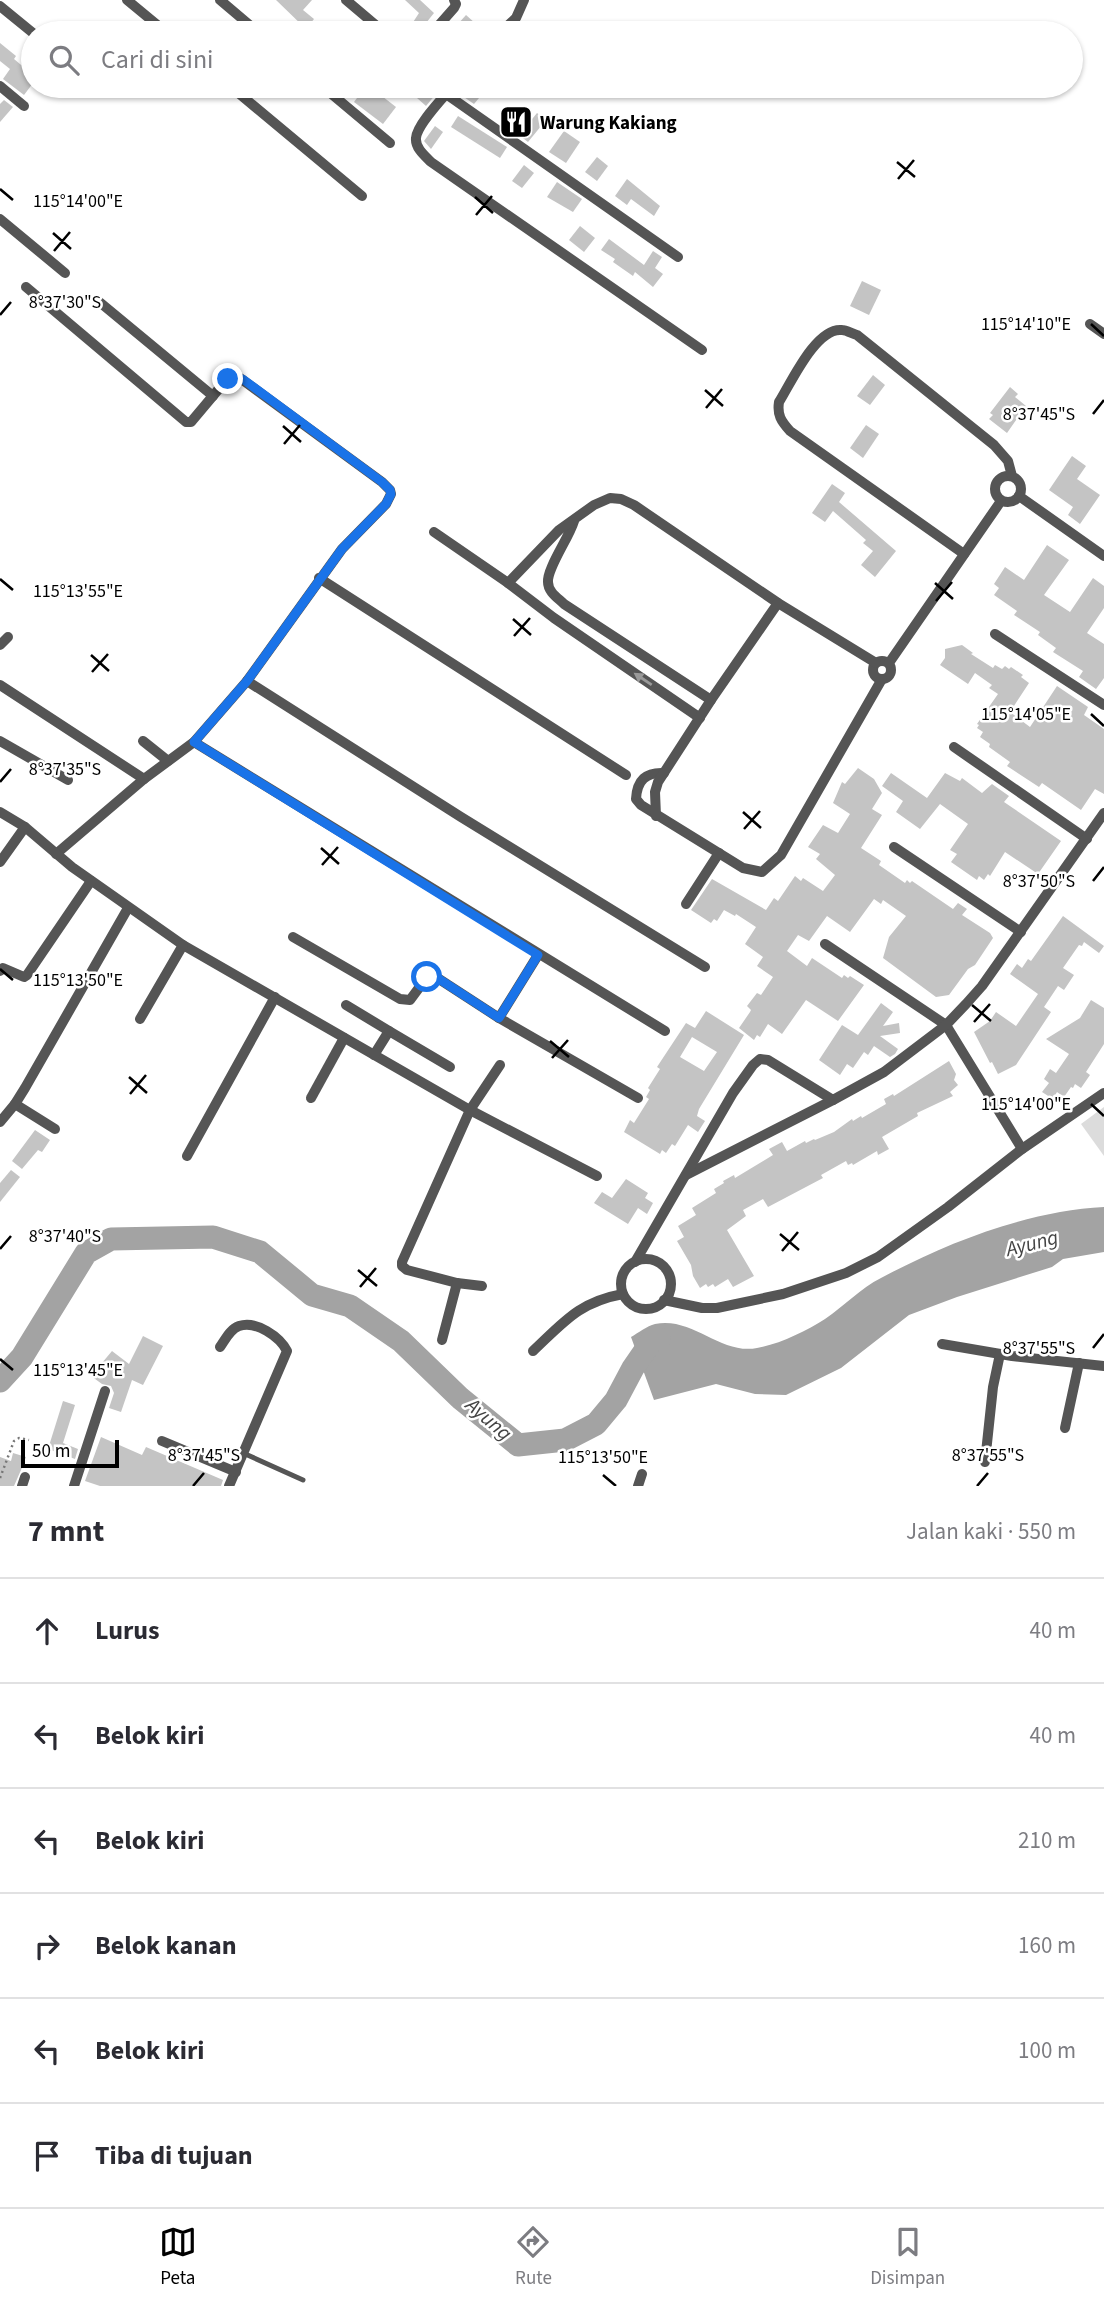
<!DOCTYPE html>
<html lang="id">
<meta charset="utf-8">
<style>
body{margin:0;font-family:"Source Sans 3",sans-serif;background:#f7f7f7;color:#2b2b33}
.scale{position:absolute;left:21px;bottom:18px;width:98px;box-sizing:border-box;padding-left:7px;border:4px solid #000;border-top:0;font-size:19px;line-height:24px;white-space:nowrap;color:#000;-webkit-text-stroke:5px #fff;paint-order:stroke}
.stop{position:absolute;width:21px;height:21px;margin:-16px;border:5px solid #1a73e8;border-radius:50%;background:#fff}
.stop.end{background:#1a73e8;border-color:#fff;box-shadow:0 2px 7px #0008}
.list{margin:0;padding:0;list-style:none}
h2{display:flex;justify-content:space-between;align-items:center;height:91px;margin:0;padding:0 28px;font-size:30px}
h2 small{font-size:23px;font-weight:400;color:#7c7c81}
.list li{display:grid;grid-template-columns:46px 1fr auto;gap:21px;align-items:center;box-sizing:border-box;height:105px;padding:0 28px;border-top:2px solid #e1e1e2}
.list b{display:block;font-size:26px;white-space:nowrap}
.list em{font-size:23px;font-style:normal;color:#7c7c81}
.icon{flex:none;width:38px;height:38px;fill:none;stroke:currentColor;stroke-width:2;stroke-linecap:round;stroke-linejoin:round}
.map{position:relative;flex:none;width:1104px;height:1486px;overflow:hidden}
.search{position:absolute;background:#fff;box-shadow:0 2px 5px #0004;left:21px;right:21px;top:21px;height:77px;display:flex;align-items:center;gap:18px;box-sizing:border-box;padding:0 24px;border-radius:38px;color:#7c7c81;font-size:26px}
.sheet{height:721px;background:#fff}
nav{display:flex;justify-content:space-around;align-items:center;box-sizing:border-box;height:98px;border-top:2px solid #e1e1e2;background:#fff;font-size:19px;color:#7c7c81}
nav a{display:grid;justify-items:center;gap:4px}
nav .on{color:#000}
.map>svg:first-child{display:block}
.green{fill:#dcdcdc}
.water{fill:#a3a3a3}
.lines{fill:none;stroke-linecap:round;stroke-linejoin:round}
.river{stroke:#a3a3a3;stroke-width:23}
.building{fill:#c4c4c4;fill-rule:evenodd}
.path{stroke:#777;stroke-width:2.5;stroke-dasharray:2 3.5;stroke-linecap:butt}
.service{stroke:#555;stroke-width:5}
.minor{stroke:#555;stroke-width:10}
.oneway{fill:#999}
.route{stroke:#1a73e8;stroke-width:9}
.ticks{fill:none;stroke:#000;stroke-width:2.5}
.labels{text-anchor:middle;stroke-width:5;stroke-linejoin:round;paint-order:stroke}
.poi-label{font-size:19px;font-weight:bold;fill:#000;stroke:#fff;text-anchor:start}
.water-label{font-size:21px;font-style:italic;fill:#444;stroke:#fff}
.ticks-label{font-size:18px;text-anchor:middle;fill:#000;stroke:#fff;stroke-width:5;stroke-linejoin:round;paint-order:stroke}
</style>
<div class="map">
<svg width="1104" height="1486" viewBox="0 0 1104 1486">
<rect width="100%" height="100%" fill="#fff"/>
<polygon class="green" points="1104,1107 1104,1156 1081,1124"/>
<path class="water" d="M1104 1207V1252L1063 1259 1052 1267 957 1297 909 1315 841 1368 786 1395 755 1394 716 1384 654 1400 631 1337C638 1333 647 1326 655 1324 692 1316 721 1355 757 1348 780 1344 806 1331 825 1319 844 1306 861 1288 881 1278 948 1242 1028 1211 1104 1207Z"/>
<g class="lines">
<polyline class="river" points="0,1381 22,1357 86,1253 111,1239 213,1237 260,1252 312,1295 350,1306 401,1341 460,1398 518,1445 565,1440 596,1424 616,1400 633,1368 653,1339 659,1339"/>
</g>
<g class="building">
<polygon points="276,0 312,0 303,10 314,19 306,29"/>
<polygon points="405,0 420,0 434,13 418,33 406,33 419,13"/>
<polygon points="466,15 486,33 450,33"/>
<polygon points="0,43 16,56 14,59 33,75 33,83 24,95 3,79 10,69 0,61"/>
<polygon points="366,86 369,86 396,107 383,124 354,102"/>
<polygon points="427,86 431,86 436,94 426,106 417,98"/>
<polygon points="463,86 489,86 474,104 458,93"/>
<polygon points="4,100 13,107 0,122 0,104"/>
<polygon points="537,113 546,120 528,142 519,135"/>
<polygon points="458,116 507,147 500,158 451,127"/>
<polygon points="435,126 443,132 431,149 424,141"/>
<polygon points="564,131 580,142 566,163 549,152"/>
<polygon points="597,157 608,166 597,181 585,172"/>
<polygon points="524,165 534,173 522,188 512,181"/>
<polygon points="627,179 660,206 654,216 631,199 627,205 615,196"/>
<polygon points="557,182 582,199 573,212 547,197"/>
<polygon points="580,226 595,238 584,252 569,240"/>
<polygon points="609,239 644,265 653,251 662,257 655,268 663,274 653,287 635,272 633,276 613,262 615,259 601,250"/>
<polygon points="862,281 881,290 869,315 850,306"/>
<polygon points="873,375 885,385 870,405 857,396"/>
<polygon points="1010,387 1018,394 1015,397 1026,406 1007,433 989,419 993,415 990,413"/>
<polygon points="866,425 879,434 863,458 850,448"/>
<polygon points="1072,456 1086,466 1077,479 1100,495 1080,524 1068,515 1073,507 1049,490"/>
<polygon points="832,484 845,493 839,502 896,551 875,577 861,565 873,551 863,543 866,540 833,511 825,522 812,513"/>
<polygon points="1047,545 1069,560 1044,595 1070,612 1093,578 1104,586 1104,608 1087,633 1104,644 1104,678 1096,689 1079,677 1083,671 1053,652 1056,648 1038,635 1040,632 1014,615 1017,611 994,595 999,588 994,584 1005,567 1024,580"/>
<polygon points="962,645 973,653 971,654 993,668 995,665 1002,669 1005,666 1009,669 1011,667 1023,675 1021,677 1029,683 1010,712 1030,727 1057,686 1088,707 1084,715 1104,729 1104,794 1095,789 1081,810 1042,783 1039,787 1007,766 1010,762 989,747 990,744 980,737 983,732 977,728 979,725 977,724 998,694 989,688 992,685 975,673 968,684 940,665 945,658 945,649"/>
<polygon points="858,768 874,779 882,793 872,809 882,815 861,848 881,861 879,865 905,883 907,880 910,883 912,881 953,909 958,903 967,909 962,915 990,933 993,938 975,965 968,969 949,995 936,997 883,958 889,937 906,916 883,900 881,904 874,899 850,932 827,916 809,941 798,935 787,951 807,966 812,958 842,978 844,975 848,978 850,976 864,985 838,1021 806,1000 782,1034 768,1024 760,1037 757,1035 754,1040 739,1028 750,1012 751,1010 747,1006 757,993 761,995 773,977 757,966 763,957 745,944 756,927 736,914 735,916 724,910 717,921 714,919 711,923 691,910 712,879 766,910 774,898 778,901 795,876 801,881 803,878 823,891 835,875 816,859 820,854 808,847 823,825 838,833 850,814 833,803 842,782 845,784"/>
<polygon points="891,773 927,798 945,773 960,781 962,778 982,793 992,784 1009,796 1004,802 1061,841 1038,874 1005,852 990,876 988,874 984,880 979,876 977,880 951,862 957,854 950,850 968,824 940,804 920,829 896,812 903,801 882,786"/>
<polygon points="1063,916 1104,946 1099,953 1084,942 1082,946 1079,945 1063,968 1074,975 1064,990 1058,986 1044,1007 1051,1012 1016,1065 998,1074 992,1062 990,1063 974,1032 990,1021 996,1012 1016,1026 1038,994 1010,974 1017,964 1022,968 1028,959 1031,961"/>
<polygon points="1091,1000 1104,1008 1104,1044 1086,1072 1090,1075 1081,1088 1075,1084 1073,1088 1071,1087 1064,1097 1057,1092 1053,1099 1042,1092 1049,1083 1044,1079 1050,1069 1056,1073 1069,1054 1046,1039 1080,1018"/>
<polygon points="881,1003 893,1012 883,1026 899,1023 900,1033 880,1036 898,1049 895,1054 890,1057 874,1046 868,1055 864,1052 853,1068 847,1064 840,1075 819,1060 842,1025 858,1035"/>
<path d="M706 1011 744 1035 699 1109 697 1116 705 1121 698 1132 688 1125 675 1146 672 1144 666 1153 662 1150 660 1154 624 1132 630 1120 634 1123 649 1099 646 1097 650 1090 648 1088 660 1069 657 1067 686 1023 695 1028ZM692 1037 717 1052 704 1071 680 1057Z"/>
<polygon points="949,1061 956,1074 954,1080 958,1085 950,1092 953,1096 917,1113 918,1116 882,1137 889,1149 878,1155 877,1151 853,1165 852,1163 848,1165 846,1161 821,1175 823,1178 768,1207 763,1199 743,1210 746,1216 727,1230 754,1276 733,1287 728,1279 715,1287 713,1284 708,1287 706,1284 700,1288 693,1276 691,1265 677,1241 684,1237 678,1226 696,1215 692,1208 716,1193 714,1189 724,1183 723,1181 734,1175 735,1178 773,1155 769,1149 782,1142 787,1151 805,1141 806,1143 814,1139 815,1140 834,1132 852,1119 853,1121 861,1116 862,1118 886,1104 884,1099 893,1094 894,1096"/>
<polygon points="35,1130 50,1140 42,1152 38,1150 22,1169 12,1161"/>
<polygon points="11,1170 20,1177 0,1202 0,1183"/>
<polygon points="626,1179 648,1193 645,1198 653,1203 647,1214 638,1208 628,1224 594,1203 602,1192 612,1198"/>
<polygon points="143,1336 163,1346 143,1385 132,1380 121,1412 109,1408 114,1393 111,1386 102,1384 91,1376 112,1351 129,1364"/>
<polygon points="63,1401 75,1405 63,1443 78,1449 75,1459 48,1449"/>
<polygon points="101,1437 142,1455 146,1447 223,1480 221,1486 100,1486 85,1481"/>
<polygon points="13,1453 26,1457 21,1470 14,1486 0,1486 0,1457 11,1461"/>
</g>
<g class="lines">
<polyline class="path" points="0,1478 14,1441 19,1438 29,1440"/>
<polyline class="service" points="243,1453 303,1480"/>
<g class="minor">
<polyline points="127,0 167,33"/>
<polyline points="220,0 259,33"/>
<polyline points="346,0 385,33"/>
<polyline points="0,6 33,33"/>
<polyline points="432,33 454,8 456,4 454,0"/>
<polyline points="500,33 516,18 524,0"/>
<polyline points="0,86 24,106"/>
<polyline points="230,86 362,196"/>
<polyline points="322,86 390,143"/>
<polyline points="439,86 446,94 678,257"/>
<path d="M453 86C444 97 417 124 416 138 415 148 425 156 431 162L702 350"/>
<polyline points="0,219 65,273"/>
<polyline points="26,287 186,422 191,422 228,378 240,378 382,482 390,490 391,494 386,504 342,549 247,681 194,742 144,779 56,854"/>
<polyline points="97,300 213,396"/>
<polyline points="1090,324 1104,334"/>
<circle cx="1008" cy="489" r="13"/>
<polyline points="1019,496 1104,556"/>
<path d="M574 521C569 538 547 568 548 582 548 592 558 598 564 604L711 700"/>
<polyline points="434,532 508,583"/>
<path d="M964 554 790 431C781 421 777 415 779 402 791 383 816 327 842 330 846 330 853 334 857 335L994 445 1008 461 1012 476"/>
<polyline points="319,578 626,775"/>
<polyline points="995,634 1104,705"/>
<polyline points="0,645 8,637"/>
<circle cx="882" cy="670" r="9"/>
<polyline points="889,663 1001,501"/>
<polyline points="247,681 461,817 705,967"/>
<polyline points="0,685 144,779"/>
<polyline points="700,718 554,618 508,583 559,530 594,505 610,498 621,499 634,505 778,603 876,663"/>
<polyline points="0,741 68,780"/>
<polyline points="143,741 168,761"/>
<polyline points="194,742 665,1031"/>
<polyline points="954,747 1087,839"/>
<path d="M664 773C646 772 637 780 636 799L641 805 743 868 762 872 781 855 882 679"/>
<polyline points="0,812 25,827 72,867 183,945 470,1110 597,1176"/>
<polyline points="656,816 655,792 658,782 711,700 778,603"/>
<polyline points="894,847 1021,932"/>
<polyline points="0,862 25,827"/>
<polyline points="686,904 719,853"/>
<polyline points="293,937 400,999 410,1000 427,977 431,976 439,979 499,1018 638,1098"/>
<polyline points="825,944 946,1025 1022,1149"/>
<polyline points="0,971 3,968 24,977 27,975 91,881"/>
<polyline points="346,1005 389,1031 374,1055"/>
<polyline points="499,1018 538,955"/>
<polyline points="140,1019 183,945"/>
<polyline points="389,1031 450,1067"/>
<polyline points="311,1098 344,1038"/>
<polyline points="15,1104 55,1129"/>
<polyline points="0,1122 15,1104 25,1088 128,908"/>
<polyline points="187,1156 275,997"/>
<polyline points="686,1175 833,1100"/>
<circle cx="646" cy="1284" r="25"/>
<polyline points="635,1262 733,1093 753,1065 760,1059 768,1060 833,1100 884,1072 946,1025 966,1004 982,986 1104,813"/>
<polyline points="482,1286 457,1283 407,1270 402,1266 402,1262 470,1110 500,1065"/>
<polyline points="664,1300 702,1308 717,1308 783,1294 846,1273 878,1257 948,1207 1022,1149 1104,1093"/>
<polyline points="442,1340 457,1283"/>
<polyline points="942,1344 1012,1356 1104,1366"/>
<path d="M220 1347C225 1340 230 1329 239 1326 256 1320 280 1337 287 1351L229 1486"/>
<path d="M533 1351C564 1322 579 1302 623 1294"/>
<polyline points="1065,1428 1079,1363"/>
<polyline points="162,1441 236,1472"/>
<polyline points="985,1462 993,1387 1000,1354"/>
<polyline points="22,1486 25,1477"/>
<polyline points="74,1486 105,1391"/>
<polyline points="638,1486 642,1474"/>
</g>
</g>
<defs><path id="oneway-solid" d="M-6-.8H1V-3.2L6.5 0L1 3.2V.8H-6Z" transform="scale(1.75)"/></defs>
<use class="oneway" href="#oneway-solid" transform="translate(643 679) rotate(-146)"/>
<g class="lines">
<polyline class="route" points="228,379 237,377 244,380 382,482 390,490 391,494 386,504 342,549 247,681 194,742 538,955 499,1018 439,979 431,976 427,977"/>
</g>
<path class="ticks" d="M897 162 915 177M898 179 914 160M0 189 13 200M475 197 493 213M476 215 492 196M53 233 71 249M54 251 70 232M0 315 11 302M1091 324 1104 336M705 390 723 406M706 408 722 389M1093 414 1104 400M283 426 301 442M284 444 300 425M0 579 13 590M935 583 953 599M936 601 952 582M513 619 531 635M514 636 530 618M91 655 109 671M92 672 108 654M1091 714 1104 726M0 782 11 769M743 812 761 828M744 829 760 811M321 848 339 864M322 865 338 847M1093 881 1104 867M0 969 13 980M972 1005 991 1021M974 1022 990 1004M550 1041 569 1057M552 1058 568 1040M129 1077 147 1093M130 1094 146 1075M1091 1104 1104 1116M780 1234 799 1250M0 1249 11 1236M782 1251 798 1232M358 1270 377 1286M360 1287 376 1268M1093 1348 1104 1334M0 1359 13 1370M603 1475 616 1486M193 1486 204 1473M977 1486 988 1473"/>
<defs>
<symbol id="restaurant-square" viewBox="-11 -11 22 22"><rect x="-9" y="-9" width="18" height="18" rx="4" fill="#000" stroke="#fff"/><path d="M-5-6h1v4h1v-4h1v4h1v-4h1v5L-1.5 .5V6h-2V.5L-5-1ZM5-6V6H3V1.5H1.5Q1.5-4 5-6Z" fill="#fff"/></symbol>
</defs>
<g fill-rule="evenodd">
<use href="#restaurant-square" x="497" y="103" width="38" height="38"/>
</g>
<g class="labels">
<g class="poi-label">
<text x="540" y="129">Warung Kakiang</text>
</g>
<g class="water-label">
<text transform="translate(1032 1243) rotate(-14)" y="7">Ayung</text>
<text transform="translate(489 1419) rotate(41)" y="7">Ayung</text>
</g>
</g>
<g class="ticks-label">
<text x="78" y="207">115°14'00"E</text>
<text x="65" y="308">8°37'30"S</text>
<text x="1026" y="330">115°14'10"E</text>
<text x="1039" y="420">8°37'45"S</text>
<text x="78" y="597">115°13'55"E</text>
<text x="1026" y="720">115°14'05"E</text>
<text x="65" y="775">8°37'35"S</text>
<text x="1039" y="887">8°37'50"S</text>
<text x="78" y="986">115°13'50"E</text>
<text x="1026" y="1110">115°14'00"E</text>
<text x="65" y="1242">8°37'40"S</text>
<text x="1039" y="1354">8°37'55"S</text>
<text x="78" y="1376">115°13'45"E</text>
<text x="204" y="1461">8°37'45"S</text>
<text x="988" y="1461">8°37'55"S</text>
<text x="603" y="1463">115°13'50"E</text>
</g>
</svg>
<div class="scale">50 m</div>
<div class="stop" style="left:427px;top:977px"></div>
<div class="stop end" style="left:228px;top:379px"></div>
<div class="search"><svg class="icon" aria-label="search" viewBox="0 0 24 24"><circle cx="10" cy="10" r="6"/><path d="M15 15l6 6"/></svg>Cari di sini</div>
</div>
<section class="sheet">
<h2>7 mnt<small>Jalan kaki · 550 m</small></h2>
<ul class="list">
<li><svg class="icon" aria-label="ahead" viewBox="0 0 24 24"><path d="M12 20V5M6 11l6-6 6 6"/></svg><div><b>Lurus</b></div><em>40 m</em></li>
<li><svg class="icon" aria-label="left" viewBox="0 0 24 24"><path d="M17 20v-9H6M10 6l-5 5 5 5"/></svg><div><b>Belok kiri</b></div><em>40 m</em></li>
<li><svg class="icon" aria-label="left" viewBox="0 0 24 24"><path d="M17 20v-9H6M10 6l-5 5 5 5"/></svg><div><b>Belok kiri</b></div><em>210 m</em></li>
<li><svg class="icon" aria-label="right" viewBox="0 0 24 24"><path d="M7 20v-9h11M14 6l5 5-5 5"/></svg><div><b>Belok kanan</b></div><em>160 m</em></li>
<li><svg class="icon" aria-label="left" viewBox="0 0 24 24"><path d="M17 20v-9H6M10 6l-5 5 5 5"/></svg><div><b>Belok kiri</b></div><em>100 m</em></li>
<li><svg class="icon" aria-label="arrive" viewBox="0 0 24 24"><path d="M6 21V4h12l-3 4 3 4H6"/></svg><div><b>Tiba di tujuan</b></div></li>
</ul>
</section>
<nav>
<a class="on"><svg class="icon" aria-label="map" viewBox="0 0 24 24"><path d="M3 6l6-2 6 2 6-2v14l-6 2-6-2-6 2zM9 4v14M15 6v14"/></svg>Peta</a>
<a><svg class="icon" aria-label="directions" viewBox="0 0 24 24"><path d="M12 3l9 9-9 9-9-9zM9 14v-3h6M13 9l2 2-2 2"/></svg>Rute</a>
<a><svg class="icon" aria-label="saved" viewBox="0 0 24 24"><path d="M7 4h10v16l-5-4-5 4z"/></svg>Disimpan</a>
</nav>
